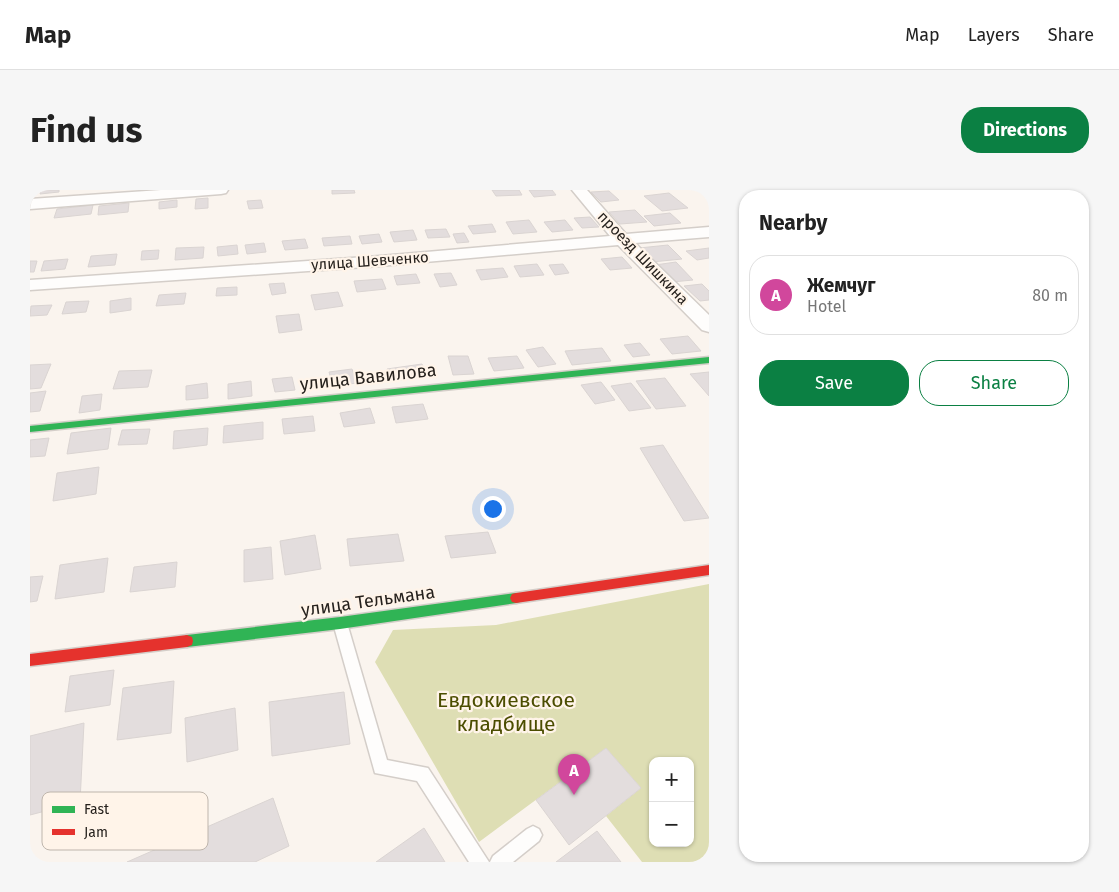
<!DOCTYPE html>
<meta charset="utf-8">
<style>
body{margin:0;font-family:"Fira Sans",sans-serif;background:#f6f6f6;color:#222}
.controls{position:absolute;right:15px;bottom:15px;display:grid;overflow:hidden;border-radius:10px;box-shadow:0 1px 4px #0004}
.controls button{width:45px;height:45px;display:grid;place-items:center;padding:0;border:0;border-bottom:1px solid #e0e0e0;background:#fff;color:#222;font:25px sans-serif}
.you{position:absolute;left:462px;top:318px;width:18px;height:18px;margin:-12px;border:4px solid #fff;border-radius:50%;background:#1a73e8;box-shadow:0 0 0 8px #1a73e833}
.badge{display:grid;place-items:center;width:32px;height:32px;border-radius:50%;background:#0b8043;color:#fff;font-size:16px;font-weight:700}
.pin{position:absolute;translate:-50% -41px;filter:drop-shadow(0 1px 2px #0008)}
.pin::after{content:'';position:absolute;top:26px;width:18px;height:15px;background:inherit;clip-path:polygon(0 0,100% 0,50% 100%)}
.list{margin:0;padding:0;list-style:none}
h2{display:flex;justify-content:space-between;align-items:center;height:65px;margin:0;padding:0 20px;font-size:21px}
h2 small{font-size:16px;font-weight:400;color:#767676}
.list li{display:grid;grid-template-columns:32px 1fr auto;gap:15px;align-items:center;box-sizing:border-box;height:80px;margin:0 10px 10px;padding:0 10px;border:1px solid #e0e0e0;border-radius:20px}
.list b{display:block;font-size:19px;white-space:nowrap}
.list p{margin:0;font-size:16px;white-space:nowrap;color:#767676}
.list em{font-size:16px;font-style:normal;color:#767676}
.actions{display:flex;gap:10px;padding:15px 20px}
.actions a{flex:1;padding:11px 0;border:1px solid #0b8043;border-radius:20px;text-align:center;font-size:18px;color:#0b8043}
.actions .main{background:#0b8043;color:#fff}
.map{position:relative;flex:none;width:679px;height:672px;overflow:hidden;border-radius:20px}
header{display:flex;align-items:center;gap:30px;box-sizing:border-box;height:70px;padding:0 25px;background:#fff;border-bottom:1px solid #e0e0e0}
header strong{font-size:24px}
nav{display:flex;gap:28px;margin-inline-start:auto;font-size:18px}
.intro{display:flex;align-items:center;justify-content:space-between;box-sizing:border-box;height:120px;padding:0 30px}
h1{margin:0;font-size:35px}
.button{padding:12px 22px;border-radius:20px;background:#0b8043;color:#fff;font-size:18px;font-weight:700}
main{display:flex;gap:30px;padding:0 30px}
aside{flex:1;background:#fff;border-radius:20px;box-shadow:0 1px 4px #0004}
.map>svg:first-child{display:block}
.green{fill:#dedeb4;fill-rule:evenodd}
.building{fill:#e3dddd;stroke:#dad4d2}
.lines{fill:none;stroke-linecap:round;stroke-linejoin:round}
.lane-casing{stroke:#d4cec9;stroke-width:3}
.street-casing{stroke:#d4cec9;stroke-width:3}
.fast-casing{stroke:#d4cec9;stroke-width:3}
.jam-casing{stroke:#d4cec9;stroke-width:3}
.lane{fill:#fefdfc;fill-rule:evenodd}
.street{fill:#fefdfc;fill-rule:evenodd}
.fast{fill:#30b455;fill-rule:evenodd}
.jam{fill:#e5322d;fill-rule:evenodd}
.labels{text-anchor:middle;stroke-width:4.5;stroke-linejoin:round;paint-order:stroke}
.far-street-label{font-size:15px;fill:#26211d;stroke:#fff4e9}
.street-label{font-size:18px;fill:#26211d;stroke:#fff4e9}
.near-park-label{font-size:21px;fill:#4b4d00;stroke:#fff4e9}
.key{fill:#fff4e9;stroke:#beb5ac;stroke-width:1}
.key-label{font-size:14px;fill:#26211d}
</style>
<header>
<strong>Map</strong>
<nav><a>Map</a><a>Layers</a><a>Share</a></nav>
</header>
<div class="intro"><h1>Find us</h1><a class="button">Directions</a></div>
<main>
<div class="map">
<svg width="679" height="672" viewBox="0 0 679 672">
<rect width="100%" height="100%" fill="#faf4ee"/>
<path class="green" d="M679 394V672H612L576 626 611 598 576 558 449 652 345 472 363 440 466 435ZM623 571H660V653H623Z"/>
<g class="building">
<polygon points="11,0 29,0 29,2 10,4"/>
<polygon points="302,0 324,0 325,3 302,4"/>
<polygon points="462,0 489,0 492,5 466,6"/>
<polygon points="499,0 522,0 526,5 504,7"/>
<polygon points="579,1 589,10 571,12 561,2"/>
<polygon points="639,3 658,18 632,21 614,6"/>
<polygon points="178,8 178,18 165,19 166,9"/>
<polygon points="147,10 147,17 129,19 129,12"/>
<polygon points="231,10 233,18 219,19 217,11"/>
<polygon points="99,13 98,22 68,25 69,16"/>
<polygon points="63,15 61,24 24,28 27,19"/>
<polygon points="605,20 617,32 590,34 579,22"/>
<polygon points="640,23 651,33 624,36 614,26"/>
<polygon points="560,27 569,37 552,38 544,28"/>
<polygon points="499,30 507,42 483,44 476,32"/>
<polygon points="535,30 543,40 522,42 514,32"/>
<polygon points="462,34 466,42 443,44 438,36"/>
<polygon points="416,39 420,47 398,48 395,40"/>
<polygon points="383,40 387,50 364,52 360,42"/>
<polygon points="434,43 439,52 427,53 423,44"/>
<polygon points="349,44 352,52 332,54 329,46"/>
<polygon points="320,46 322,54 294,56 292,48"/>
<polygon points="275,49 278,58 255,60 252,51"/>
<polygon points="234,53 236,62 217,64 215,55"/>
<polygon points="207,55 208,64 188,66 187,57"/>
<polygon points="638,55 652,69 622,72 609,58"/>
<polygon points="174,57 173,68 145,70 146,58"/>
<polygon points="679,58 679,68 667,70 656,61"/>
<polygon points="129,60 128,69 111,70 112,61"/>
<polygon points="87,64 85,75 58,77 61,66"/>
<polygon points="592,67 602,78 580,80 571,69"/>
<polygon points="38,69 35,79 11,81 14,71"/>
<polygon points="0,71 7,71 4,82 0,82"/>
<polygon points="646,72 663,90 642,92 625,75"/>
<polygon points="507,74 514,85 490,87 484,76"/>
<polygon points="533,74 539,83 525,85 519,75"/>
<polygon points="473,78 478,87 451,90 446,80"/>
<polygon points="421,83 427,95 410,97 404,84"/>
<polygon points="386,84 390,93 367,95 364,86"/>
<polygon points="352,89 356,99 327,102 324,91"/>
<polygon points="254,93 256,103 242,105 239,94"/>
<polygon points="672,94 679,101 679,110 670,111 654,96"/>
<polygon points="207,97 207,105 186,106 187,98"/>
<polygon points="308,102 313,116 285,120 281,105"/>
<polygon points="156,103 154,114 126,116 129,105"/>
<polygon points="101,108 101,120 80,123 80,111"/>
<polygon points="59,111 56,122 32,124 36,112"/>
<polygon points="22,115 17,125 0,126 1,116"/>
<polygon points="269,124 272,140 249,143 246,126"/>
<polygon points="658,146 671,161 642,164 630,149"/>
<polygon points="610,153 620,165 603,167 594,155"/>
<polygon points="513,157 526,174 508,177 496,160"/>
<polygon points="572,158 581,171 542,175 535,161"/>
<polygon points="418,166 438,166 444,184 423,185"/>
<polygon points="487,166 494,178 464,181 458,168"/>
<polygon points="21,174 11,198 0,199 0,175"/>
<polygon points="392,174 397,186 362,191 357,179"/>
<polygon points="322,179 327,193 303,196 299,182"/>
<polygon points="122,180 118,197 83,199 89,181"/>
<polygon points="679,182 679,206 660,184"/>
<polygon points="262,187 265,200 245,202 242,189"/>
<polygon points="635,188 656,216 626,219 606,191"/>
<polygon points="221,191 222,206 198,209 198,194"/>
<polygon points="571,192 585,210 565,214 551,195"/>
<polygon points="177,193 178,208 156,210 156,196"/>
<polygon points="601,193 621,218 599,221 581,196"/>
<polygon points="16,201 10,221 0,222 0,203"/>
<polygon points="72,204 70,220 49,223 52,206"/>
<polygon points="393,214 398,229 366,233 362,217"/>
<polygon points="340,218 345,233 314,237 310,223"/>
<polygon points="283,226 285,241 254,244 252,229"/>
<polygon points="233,232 233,249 193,253 194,236"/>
<polygon points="81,238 78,259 37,264 41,243"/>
<polygon points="178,238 177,255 143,259 144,241"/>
<polygon points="120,239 117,254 88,255 92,240"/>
<polygon points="19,248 15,266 0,267 0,250"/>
<polygon points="633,255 679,328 654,331 610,258"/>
<polygon points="69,277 66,304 23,311 27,283"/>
<polygon points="458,342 466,363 421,368 415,346"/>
<polygon points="368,344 374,371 320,376 317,349"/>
<polygon points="285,345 291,379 255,385 250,351"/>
<polygon points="241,357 243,389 214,392 214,360"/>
<polygon points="78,368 74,402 25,409 30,375"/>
<polygon points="147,372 145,397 100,402 104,377"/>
<polygon points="13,386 7,411 0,412 0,387"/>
<polygon points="84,480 80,515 35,522 40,486"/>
<polygon points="144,491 141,543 87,550 93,498"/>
<polygon points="314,502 320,554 242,566 239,512"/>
<polygon points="205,518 208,560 157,572 155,528"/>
<polygon points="54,533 50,612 0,625 0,546"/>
<polygon points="576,558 611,598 539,655 506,610"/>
<polygon points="243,608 259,656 225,672 97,672"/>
<polygon points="394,638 415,672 346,672"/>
<polygon points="567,641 591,672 526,672"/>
</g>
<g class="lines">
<defs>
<g id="lane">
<polygon points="310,427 315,429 317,433 357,570 398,578 459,672 439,672 387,591 345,583 303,433 305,429"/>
<polygon points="503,636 509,639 512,645 509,651 483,672 460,672 463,666 497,639"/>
</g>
<g id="street">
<polygon points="131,0 198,0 196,3 191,4 0,19 0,9"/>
<polygon points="542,0 557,0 596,44 679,37 679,47 605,53 679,125 679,142 672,140 588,55 350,76 0,100 0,90 350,66 580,46"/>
</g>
<g id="fast">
<polygon points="679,167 679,173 0,242 0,236"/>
<polygon points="486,403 490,404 492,408 490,412 486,413 310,439 157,457 152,455 151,451 152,447 157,445 310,427"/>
</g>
<g id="jam">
<polygon points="679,375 679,385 486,413 482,412 480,408 482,404 486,403"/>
<polygon points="157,445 162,447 163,451 162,455 157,457 0,476 0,464"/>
</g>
</defs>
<use href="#lane" class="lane-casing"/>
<use href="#street" class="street-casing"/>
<use href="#fast" class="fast-casing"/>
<use href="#jam" class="jam-casing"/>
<use href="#lane" class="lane"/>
<use href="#street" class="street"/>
<use href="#fast" class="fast"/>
<use href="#jam" class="jam"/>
</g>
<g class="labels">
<g class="far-street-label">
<text transform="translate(613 68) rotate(46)" y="5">проезд Шишкина</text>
<text transform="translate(340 71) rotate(-4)" y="5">улица Шевченко</text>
</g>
<g class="street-label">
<text transform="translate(338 187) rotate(-6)" y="6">улица Вавилова</text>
<text transform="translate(338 411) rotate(-8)" y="6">улица Тельмана</text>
</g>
<g class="near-park-label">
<text x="476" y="517">Евдокиевское<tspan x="476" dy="24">кладбище</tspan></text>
</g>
</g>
<rect x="12" y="602" width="166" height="58" rx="8" class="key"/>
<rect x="22" y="616" width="23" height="7" fill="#30b455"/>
<rect x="22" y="639" width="23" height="6" fill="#e5322d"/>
<g class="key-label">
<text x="54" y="624">Fast</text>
<text x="54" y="647">Jam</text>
</g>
</svg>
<div class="controls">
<button>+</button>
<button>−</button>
</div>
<div class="you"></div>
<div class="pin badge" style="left:544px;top:605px;background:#d1479c">A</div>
</div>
<aside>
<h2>Nearby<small></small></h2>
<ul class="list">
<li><span class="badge" style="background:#d1479c">A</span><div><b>Жемчуг</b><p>Hotel</p></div><em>80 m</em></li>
</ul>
<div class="actions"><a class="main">Save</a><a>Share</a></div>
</aside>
</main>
